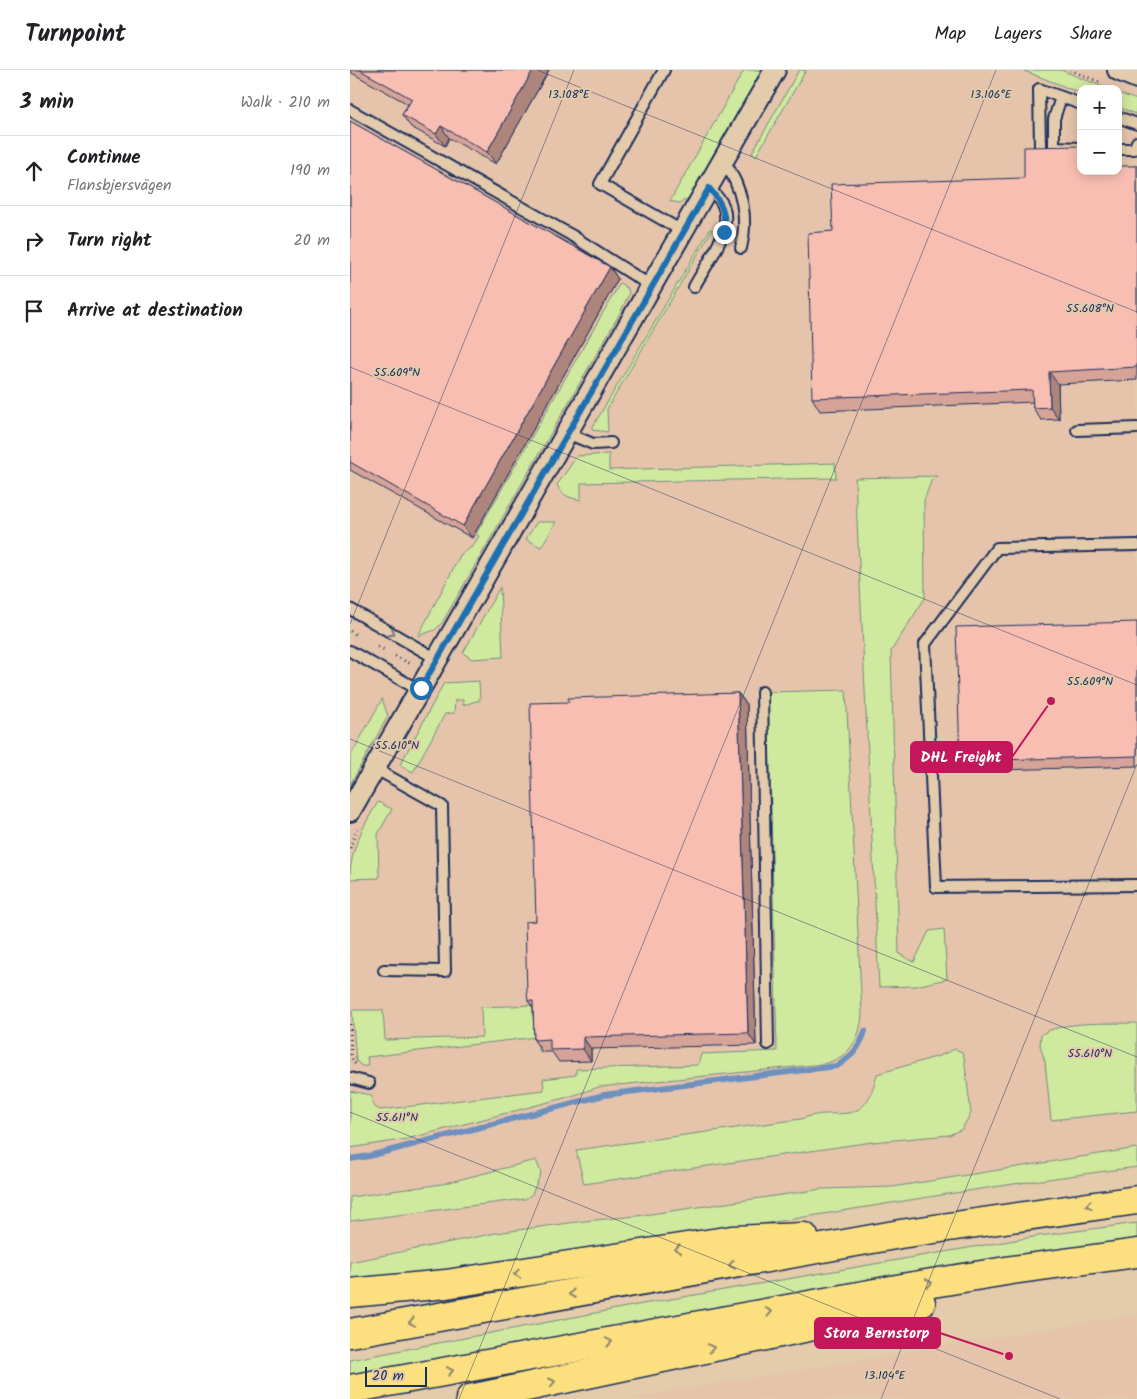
<!DOCTYPE html>
<meta charset="utf-8">
<style>
body{margin:0;font-family:Kalam,sans-serif;background:#f2f2f2;color:#202124}
.controls{position:absolute;right:15px;top:15px;display:grid;overflow:hidden;border-radius:10px;box-shadow:0 2px 12px #0003}
.controls button{width:45px;height:45px;display:grid;place-items:center;padding:0;border:0;border-bottom:1px solid #e0e0e0;background:#fff;color:#202124;font:25px sans-serif}
.scale{position:absolute;left:15px;bottom:12px;width:62px;box-sizing:border-box;padding-left:5px;border:2px solid #1b2f5e;border-top:0;font-size:14px;line-height:18px;white-space:nowrap;color:#1b2f5e;-webkit-text-stroke:4px #e3cbab;paint-order:stroke}
.stop{position:absolute;width:15px;height:15px;margin:-11px;border:4px solid #1f6fb2;border-radius:50%;background:#fff}
.stop.end{background:#1f6fb2;border-color:#fff;box-shadow:0 1px 5px #0008}
.list{margin:0;padding:0;list-style:none}
h2{display:flex;justify-content:space-between;align-items:center;height:65px;margin:0;padding:0 20px;font-size:21px}
h2 small{font-size:16px;font-weight:400;color:#757577}
.list li{display:grid;grid-template-columns:32px 1fr auto;gap:15px;align-items:center;box-sizing:border-box;height:70px;padding:0 20px;border-top:1px solid #e0e0e0}
.list b{display:block;font-size:19px;white-space:nowrap}
.list p{margin:0;font-size:16px;white-space:nowrap;color:#757577}
.list em{font-size:16px;font-style:normal;color:#757577}
.icon{flex:none;width:28px;height:28px;fill:none;stroke:currentColor;stroke-width:2;stroke-linecap:round;stroke-linejoin:round}
.map{position:relative;flex:none;width:787px;height:1329px;overflow:hidden}
header{display:flex;align-items:center;gap:30px;box-sizing:border-box;height:70px;padding:0 25px;background:#fff;border-bottom:1px solid #e0e0e0}
header strong{font-size:24px}
nav{display:flex;gap:28px;margin-inline-start:auto;font-size:18px}
main{display:flex}
aside{flex:1;background:#fff}
.map>svg:first-child{display:block}
.built{fill:#e5c4ab;fill-rule:evenodd}
.green{fill:#cfe99f;stroke:#758c7e}
.lines{fill:none;stroke-linecap:round;stroke-linejoin:round}
.stream{stroke:#6d90bf;stroke-width:6}
.service-casing{stroke:#1b2f5e;stroke-width:14}
.minor-casing{stroke:#1b2f5e;stroke-width:24}
.motorway-casing{stroke:#1b2f5e;stroke-width:31}
.path{stroke:#1b2f5e;stroke-width:3;stroke-dasharray:1 4;stroke-linecap:butt}
.service{stroke:#e3cbab;stroke-width:10}
.minor{stroke:#e3cbab;stroke-width:20}
.motorway{stroke:#fce080;stroke-width:28}
.wall{fill:#d5a398;stroke:#1b2f5e}
.shaded-wall{fill:#ae857c;stroke:#1b2f5e}
.building{fill:#f8beb1;stroke:#1b2f5e}
.oneway{stroke:#757581}
.oneway2{stroke:#8c886f}
.route{stroke:#1f6fb2;stroke-width:6}
.ticks{fill:none;stroke:#1b2f5e;stroke-width:1;stroke-opacity:0.45}
.ticks-label{font-size:12px;text-anchor:middle;fill:#1b2f5e;stroke:#e3cbab;stroke-width:4;stroke-linejoin:round;paint-order:stroke}
.leader{fill:none;stroke:#c2185b;stroke-width:2}
.callout-dot{fill:#c2185b;stroke:#e3cbab;stroke-width:2}
.callout{fill:#c2185b;stroke:#c2185b;stroke-width:2}
.callout-label{font-size:15px;text-anchor:middle;font-weight:bold;fill:#fff}
</style>
<header>
<strong>Turnpoint</strong>
<nav><a>Map</a><a>Layers</a><a>Share</a></nav>
</header>
<main>
<aside>
<h2>3 min<small>Walk · 210 m</small></h2>
<ul class="list">
<li><svg class="icon" aria-label="ahead" viewBox="0 0 24 24"><path d="M12 20V5M6 11l6-6 6 6"/></svg><div><b>Continue</b><p>Flansbjersvägen</p></div><em>190 m</em></li>
<li><svg class="icon" aria-label="right" viewBox="0 0 24 24"><path d="M7 20v-9h11M14 6l5 5-5 5"/></svg><div><b>Turn right</b></div><em>20 m</em></li>
<li><svg class="icon" aria-label="arrive" viewBox="0 0 24 24"><path d="M6 21V4h12l-3 4 3 4H6"/></svg><div><b>Arrive at destination</b></div></li>
</ul>
</aside>
<div class="map">
<svg width="787" height="1329" viewBox="0 0 787 1329">
<rect width="100%" height="100%" fill="#e3cbab"/>
<filter id="ink" filterUnits="userSpaceOnUse"><feTurbulence type="fractalNoise" baseFrequency=".02" numOctaves="2"/><feDisplacementMap in="SourceGraphic" scale="10" xChannelSelector="R" yChannelSelector="G"/><feConvolveMatrix kernelMatrix="1 2 1 2 8 2 1 2 1" color-interpolation-filters="sRGB"/></filter>
<g filter="url(#ink)">
<g class="built">
<path d="M0 0H787V1078L542 1117 472 1119 287 1146 234 1151 146 1163 0 1192ZM731 19H768V101H731Z"/>
<polygon points="787,1244 787,1329 276,1329"/>
</g>
<g class="green">
<polygon points="394,0 412,0 339,128 329,133 320,131"/>
<polygon points="449,0 456,0 406,86 402,83"/>
<polygon points="672,0 711,0 758,19 731,19 731,23"/>
<polygon points="768,23 787,30 786,44 768,37"/>
<polygon points="360,159 362,160 257,339 258,362 243,360 242,358"/>
<polygon points="270,213 278,219 279,224 270,243 92,553 85,560 68,566 111,484 122,477 129,466 126,464"/>
<path d="M259 384V400L485 393 486 408 231 413V430C220 428 212 426 207 415L227 386Z"/>
<polygon points="588,406 581,411 574,431 575,528 541,581 549,884 564,892 579,861 594,859 597,909 566,916 529,917 505,408"/>
<polygon points="187,452 206,452 191,477 176,469"/>
<polygon points="150,517 153,587 122,589 113,583"/>
<polygon points="129,611 130,630 113,635 113,630 105,630 104,643 95,644 63,702 50,695 94,613"/>
<path d="M496 620 512 944C510 970 499 988 473 994L249 1017 218 1027 57 1069 0 1078V1021L21 1025 23 1036 30 1040 194 1020 193 1009 226 1005V999L348 995 351 984 427 981 418 622Z"/>
<polygon points="32,629 38,646 0,715 0,687"/>
<path d="M28 732 42 739 28 764 29 808 0 809C0 780 13 756 28 732Z"/>
<polygon points="185,935 191,947 192,982 189,981 187,967 17,987 18,996 12,996 6,991 2,940 33,940 35,970 132,967 131,937"/>
<path d="M787 953V1041L701 1050 695 992 690 975 691 965C711 950 762 954 787 953Z"/>
<path d="M605 979 612 982 614 987 621 1043 612 1059 599 1065 522 1072 234 1114 226 1080 451 1049C488 1034 514 1063 527 1004L589 986Z"/>
<path d="M787 1078V1097C524 1130 264 1186 0 1210V1192L146 1163 234 1151 287 1146 472 1119 542 1117Z"/>
<polygon points="186,1090 191,1103 182,1124 175,1129 0,1151 0,1127 92,1114"/>
<polygon points="787,1153 787,1177 0,1313 0,1290 287,1235 588,1183 689,1166"/>
</g>
<g class="lines">
<path class="stream" d="M0 1089 19 1086 254 1025 487 996C502 986 510 978 515 961"/>
<defs>
<g id="service">
<polyline points="314,0 250,114 334,162"/>
<polyline points="711,27 704,49 704,77 731,78"/>
<polyline points="0,40 221,165 301,216"/>
<polyline points="768,47 787,54"/>
<polyline points="690,77 689,19 731,34"/>
<polyline points="768,79 784,79 787,72"/>
<path d="M374 91C392 118 399 146 391 178"/>
<path d="M344 217C356 194 385 160 372 133 369 128 363 123 359 118"/>
<polyline points="727,360 787,358"/>
<polyline points="217,363 243,374 261,373"/>
<polyline points="787,475 647,478 575,574 586,817 787,815"/>
<polyline points="0,539 87,589"/>
<polyline points="0,581 69,620"/>
<polyline points="412,622 418,974"/>
<polyline points="24,698 92,736 95,901 34,900"/>
<polyline points="0,1008 19,1013"/>
</g>
<g id="minor">
<polyline points="768,0 787,8"/>
<polyline points="0,741 425,0"/>
</g>
<g id="motorway">
<polyline points="0,1223 96,1214 382,1170 454,1167"/>
<polyline points="0,1263 550,1164 787,1130"/>
<polyline points="0,1319 558,1217 662,1200 787,1183"/>
<polyline points="120,1329 571,1233"/>
</g>
</defs>
<use href="#service" class="service-casing"/>
<use href="#minor" class="minor-casing"/>
<use href="#motorway" class="motorway-casing"/>
<g class="path">
<polyline points="720,0 752,13"/>
<polyline points="0,561 8,566"/>
<polyline points="28,577 37,581"/>
<polyline points="45,586 61,594"/>
<polyline points="0,778 7,759"/>
<polyline points="0,954 1,987 5,994"/>
</g>
<use href="#service" class="service"/>
<use href="#minor" class="minor"/>
<use href="#motorway" class="motorway"/>
</g>
<g class="wall">
<polygon points="0,0 199,0 146,94 99,68 95,76 61,57 52,45 58,34 0,2"/>
<polygon points="0,51 260,197 268,209 122,468 0,400"/>
<polygon points="787,96 787,310 708,314 709,349 691,350 683,338 683,332 470,341 462,328 674,108 731,101"/>
<polygon points="787,552 787,696 616,701 610,691"/>
<polygon points="388,623 397,635 406,975 241,979 241,991 209,992 202,982 192,982 184,970 183,938 178,931 186,851 219,632"/>
</g>
<g class="shaded-wall">
<polygon points="183,0 199,0 146,94 137,82"/>
<polygon points="91,56 99,68 95,76 86,64"/>
<polygon points="260,197 268,209 122,468 113,456"/>
<polygon points="699,302 708,314 709,349 700,337"/>
<polygon points="388,623 397,635 406,975 398,963"/>
<polygon points="233,967 241,979 241,991 233,979"/>
</g>
<g class="building">
<polygon points="10,0 183,0 137,82 91,56 86,64 52,45 62,29"/>
<polygon points="0,51 260,197 113,456 0,392"/>
<polygon points="731,76 731,101 768,101 768,96 787,96 787,297 699,302 700,337 683,338 682,320 462,328 458,163 483,161 481,114 674,108 674,77"/>
<polygon points="787,552 787,686 610,691 606,557"/>
<polygon points="388,623 398,963 233,967 233,979 200,980 200,969 184,970 183,931 178,931 177,923 175,852 186,851 180,633 219,632 218,628"/>
</g>
<defs><path id="oneway-chevron" d="M-2-3.5L2.5 0L-2 3.5" fill="none" stroke-width="1.6" stroke-linecap="round" stroke-linejoin="round" transform="scale(1.25)"/></defs>
<use class="oneway" href="#oneway-chevron" transform="translate(42 563) rotate(30)"/>
<g class="oneway2">
<use href="#oneway-chevron" transform="translate(739 1135) rotate(172)"/>
<use href="#oneway-chevron" transform="translate(328 1179) rotate(171)"/>
<use href="#oneway-chevron" transform="translate(382 1195) rotate(170)"/>
<use href="#oneway-chevron" transform="translate(167 1204) rotate(172)"/>
<use href="#oneway-chevron" transform="translate(579 1213) rotate(-9)"/>
<use href="#oneway-chevron" transform="translate(222 1224) rotate(170)"/>
<use href="#oneway-chevron" transform="translate(419 1242) rotate(-11)"/>
<use href="#oneway-chevron" transform="translate(62 1252) rotate(170)"/>
<use href="#oneway-chevron" transform="translate(259 1272) rotate(-10)"/>
<use href="#oneway-chevron" transform="translate(361 1278) rotate(-12)"/>
<use href="#oneway-chevron" transform="translate(100 1301) rotate(-10)"/>
<use href="#oneway-chevron" transform="translate(202 1312) rotate(-12)"/>
</g>
</g>
<g class="lines" filter="url(#ink)">
<path class="route" d="M71 618 359 118C372 133 376 142 374 162"/>
</g>
<path class="ticks" d="M187 0 787 242M0 297 787 615M0 554 224 0M0 669 787 987M0 1042 710 1329M109 1329 646 0M531 1329 787 694"/>
<g class="ticks-label">
<text x="219" y="28">13.108°E</text>
<text x="641" y="28">13.106°E</text>
<text x="740" y="242">55.608°N</text>
<text x="47" y="306">55.609°N</text>
<text x="740" y="615">55.609°N</text>
<text x="47" y="679">55.610°N</text>
<text x="740" y="987">55.610°N</text>
<text x="47" y="1051">55.611°N</text>
<text x="535" y="1309">13.104°E</text>
</g>
<path class="leader" d="M701 631L662 687M659 1286L590 1263"/>
<g class="callout-dot">
<circle cx="701" cy="631" r="5"/>
<circle cx="659" cy="1286" r="5"/>
</g>
<g class="callout">
<rect x="561" y="672" width="101" height="30" rx="5"/>
<rect x="465" y="1248" width="125" height="30" rx="5"/>
</g>
<g class="callout-label">
<text x="611" y="692">DHL Freight</text>
<text x="527" y="1268">Stora Bernstorp</text>
</g>
</svg>
<div class="controls">
<button>+</button>
<button>−</button>
</div>
<div class="scale">20 m</div>
<div class="stop" style="left:71px;top:618px"></div>
<div class="stop end" style="left:374px;top:162px"></div>
</div>
</main>
